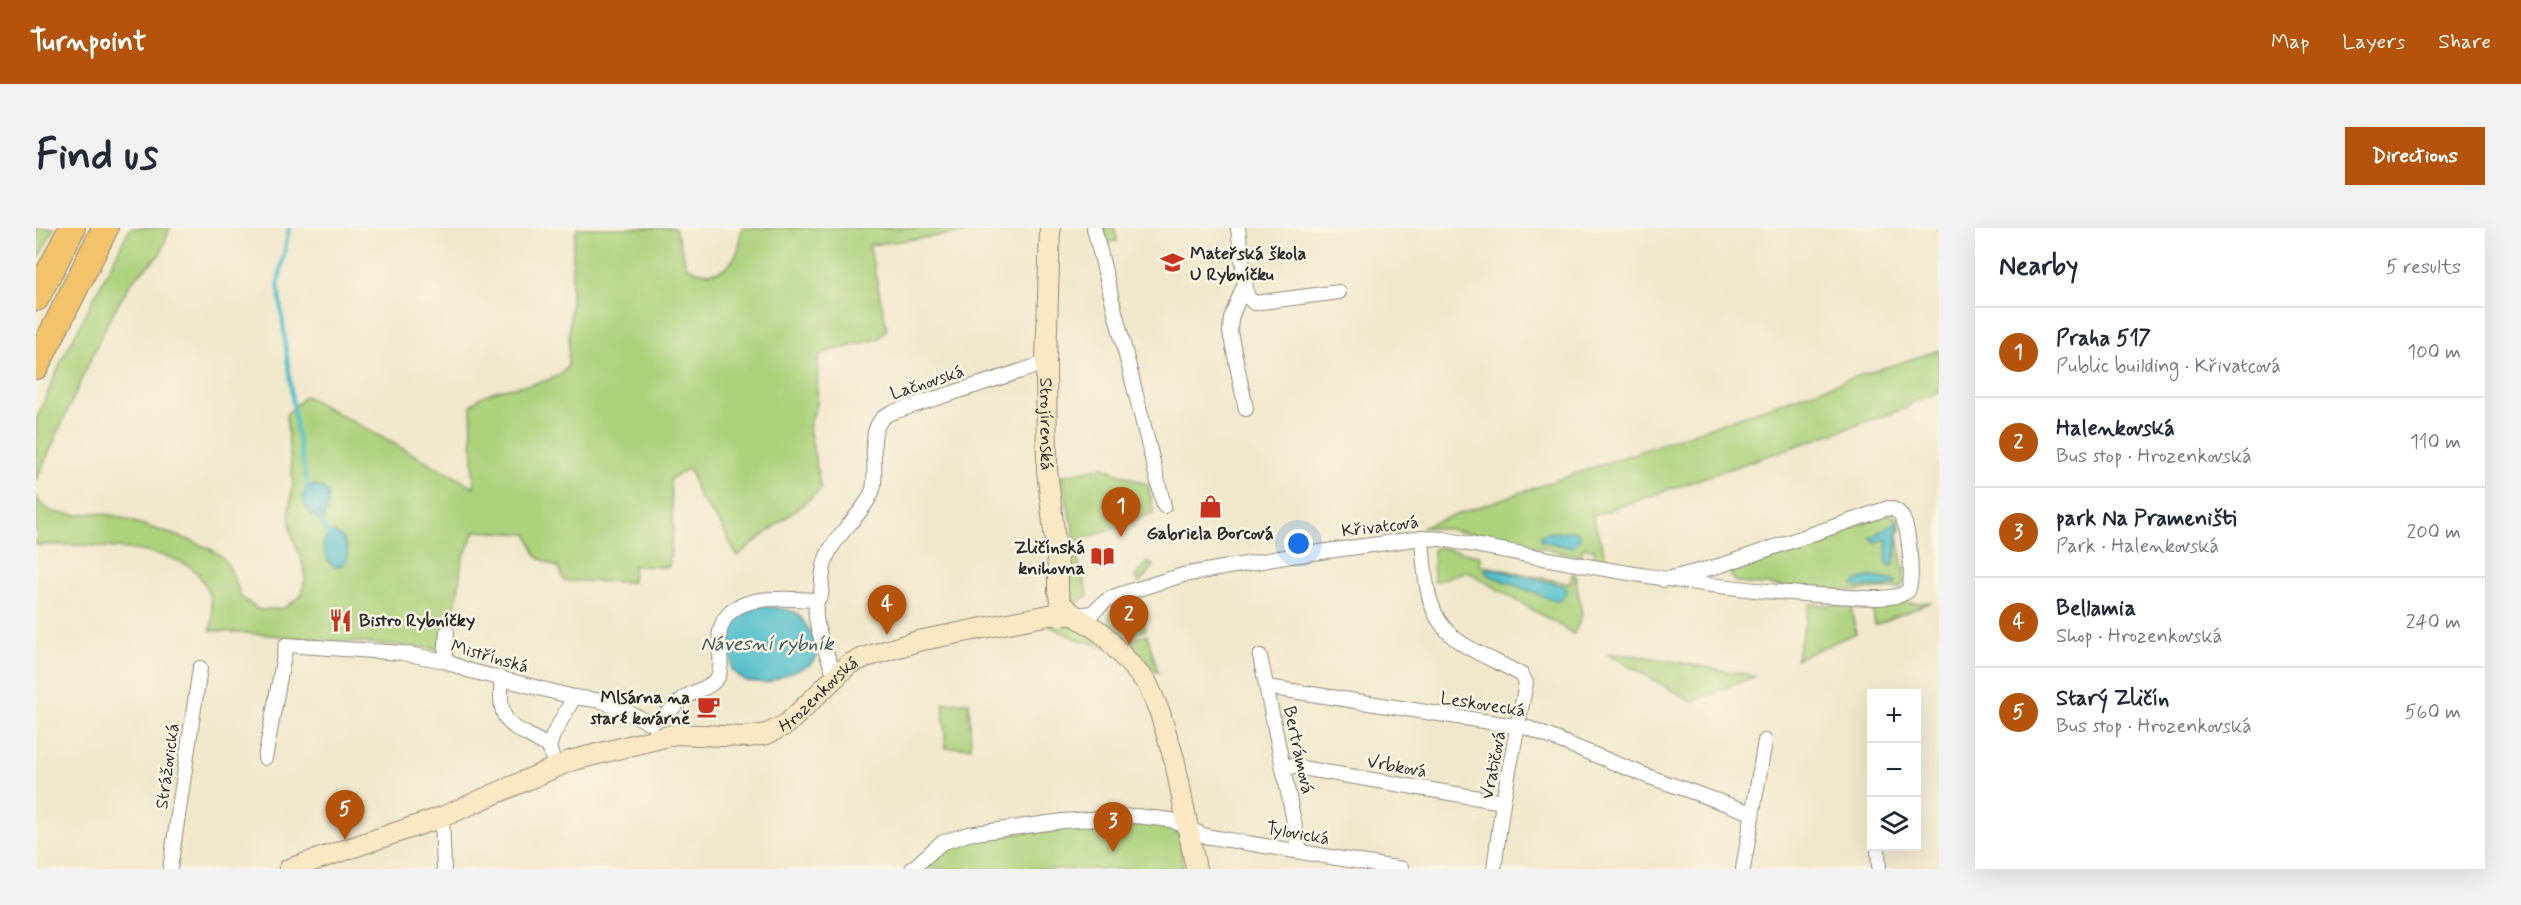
<!DOCTYPE html>
<meta charset="utf-8">
<style>
body{margin:0;font-family:Mynerve,sans-serif;background:#f2f2f3;color:#1f2937}
.controls{position:absolute;right:18px;bottom:18px;display:grid;overflow:hidden;border-radius:0px;box-shadow:0 6px 24px #0002}
.controls button{width:54px;height:54px;display:grid;place-items:center;padding:0;border:0;border-bottom:2px solid #e0e1e3;background:#fff;color:#1f2937;font:30px sans-serif}
.you{position:absolute;left:1263px;top:316px;width:21px;height:21px;margin:-15px;border:4px solid #fff;border-radius:50%;background:#1a73e8;box-shadow:0 0 0 9px #1a73e833}
.badge{display:grid;place-items:center;width:39px;height:39px;border-radius:50%;background:#b45309;color:#fff;font-size:20px;font-weight:700}
.pin{position:absolute;translate:-50% -50px;filter:drop-shadow(0 2px 3px #0008)}
.pin::after{content:'';position:absolute;top:32px;width:21px;height:18px;background:inherit;clip-path:polygon(0 0,100% 0,50% 100%)}
.list{margin:0;padding:0;list-style:none}
h2{display:flex;justify-content:space-between;align-items:center;height:78px;margin:0;padding:0 24px;font-size:26px}
h2 small{font-size:20px;font-weight:400;color:#747a83}
.list li{display:grid;grid-template-columns:39px 1fr auto;gap:18px;align-items:center;box-sizing:border-box;height:90px;padding:0 24px;border-top:2px solid #e0e1e3}
.list b{display:block;font-size:22px;white-space:nowrap}
.list p{margin:0;font-size:20px;white-space:nowrap;color:#747a83}
.list em{font-size:20px;font-style:normal;color:#747a83}
.icon{flex:none;width:33px;height:33px;fill:none;stroke:currentColor;stroke-width:2;stroke-linecap:round;stroke-linejoin:round}
.map{position:relative;flex:none;width:1903px;height:641px;overflow:hidden;border-radius:0px}
header{display:flex;align-items:center;gap:36px;box-sizing:border-box;height:84px;padding:0 30px;background:#b45309;color:#fff}
header strong{font-size:28px}
nav{display:flex;gap:33px;margin-inline-start:auto;font-size:21px}
.intro{display:flex;align-items:center;justify-content:space-between;box-sizing:border-box;height:144px;padding:0 36px}
h1{margin:0;font-size:42px}
.button{padding:15px 27px;border-radius:0px;background:#b45309;color:#fff;font-size:21px;font-weight:700}
main{display:flex;gap:36px;padding:0 36px}
aside{flex:1;background:#fff;border-radius:0px;box-shadow:0 6px 24px #0002}
.map>svg:first-child{display:block}
.green{fill:#acd27c;stroke:#6c7e54;stroke-width:1.5;fill-rule:evenodd}
.water{fill:#52bfcc;stroke:#3e757c;stroke-width:1.5}
.lines{fill:none;stroke-linecap:round;stroke-linejoin:round}
.stream{stroke:#52bfcc;stroke-width:4}
.street-casing{stroke:#8e897a;stroke-width:16}
.secondary-casing{stroke:#8e897a;stroke-width:22}
.highway-casing{stroke:#8e897a;stroke-width:28}
.street{stroke:#fff;stroke-width:14}
.secondary{stroke:#fae7c3;stroke-width:20}
.highway{stroke:#f2c36a;stroke-width:26}
.labels{text-anchor:middle;stroke-width:5;stroke-linejoin:round;paint-order:stroke}
.poi-label{font-size:18px;font-weight:bold;fill:#2b2b2b;stroke:#fcf5e5;text-anchor:start}
.street-label{font-size:18px;fill:#2b2b2b;stroke:#fcf5e5}
.water-label{font-size:20px;font-style:italic;fill:#37575b;stroke:#fcf5e5}
</style>
<header>
<strong>Turnpoint</strong>
<nav><a>Map</a><a>Layers</a><a>Share</a></nav>
</header>
<div class="intro"><h1>Find us</h1><a class="button">Directions</a></div>
<main>
<div class="map">
<svg width="1903" height="641" viewBox="0 0 1903 641">
<rect width="100%" height="100%" fill="#fcf5e5"/>
<filter id="ink" filterUnits="userSpaceOnUse"><feTurbulence type="fractalNoise" baseFrequency=".0167" numOctaves="2"/><feDisplacementMap in="SourceGraphic" scale="12" xChannelSelector="R" yChannelSelector="G"/><feConvolveMatrix kernelMatrix="1 2 1 2 8 2 1 2 1" color-interpolation-filters="sRGB"/></filter>
<filter id="wash" filterUnits="userSpaceOnUse"><feTurbulence type="fractalNoise" baseFrequency=".008" numOctaves="4" result="noise"/><feDisplacementMap in="SourceGraphic" scale="24" xChannelSelector="R" yChannelSelector="G"/><feGaussianBlur stdDeviation="1.35" result="paint"/><feColorMatrix in="noise" values="0 0 0 0 0 0 0 0 0 0 0 0 0 0 0 0 0 1.4 0 .05"/><feComposite in="paint" operator="in"/></filter>
<g filter="url(#wash)">
<rect width="100%" height="100%" fill="#f1e7ca"/>
<g class="green">
<polygon points="0,0 18,0 0,35"/>
<polygon points="94,0 134,0 125,25 96,53 72,93 0,253 0,192 25,134"/>
<path d="M541 0H639L651 39C685 55 705 35 705 0H966L833 17 851 101 842 111 787 125 782 131 781 176 773 199 785 262 701 328 685 297 663 269 653 240 634 251 637 302 633 339 597 338 596 354 528 353 523 340 501 329 491 306 439 303 426 332 414 422 174 402C179 393 176 380 174 370 171 360 166 349 158 342 132 318 36 316 0 317V267L3 274 16 284 41 287 61 285 80 288 156 313 178 323 186 329 195 342 205 369 223 382 248 380 266 367 269 351 267 337 255 304 253 286 257 255 250 187 269 168 438 259 435 177C461 150 511 166 532 138L537 19ZM307 310 312 322 296 338Z"/>
<polygon points="1066,0 1079,0 1081,13 1069,14"/>
<polygon points="1903,122 1903,165 1874,175 1871,180 1556,288 1571,333 1557,331 1559,321 1547,320 1545,328 1411,301 1385,299 1810,152"/>
<polygon points="1067,239 1112,257 1118,285 1094,293 1094,296 1040,313 1025,248"/>
<polygon points="1851,285 1862,291 1865,303 1862,304 1866,339 1869,339 1867,356 1863,360 1816,363 1701,355 1695,348 1698,338 1703,334 1706,337 1843,290 1844,286"/>
<polygon points="1402,319 1445,328 1444,337 1531,355 1535,354 1536,346 1539,346 1546,387 1538,406 1431,343 1398,354 1397,322"/>
<polygon points="1041,329 1052,367 1040,376 1034,368 1031,334 1033,330"/>
<polygon points="1113,334 1118,338 1103,355 1100,352 1100,347"/>
<polygon points="1102,370 1110,402 1093,407 1086,374"/>
<polygon points="1083,373 1089,408 1086,411 1076,401 1072,388"/>
<polygon points="1895,374 1839,397 1837,384 1841,377"/>
<polygon points="1774,376 1815,378 1820,405 1760,431"/>
<polygon points="1012,393 1039,398 1072,419 1043,412 1015,399"/>
<polygon points="1111,407 1122,444 1119,444 1097,417 1096,410"/>
<polygon points="1571,425 1612,429 1719,448 1656,474"/>
<polygon points="933,474 935,519 910,520 907,475"/>
<polygon points="1090,592 1132,596 1132,600 1141,603 1144,610 1147,641 887,641 911,619 934,611"/>
</g>
<g class="water">
<path d="M278 257C298 261 294 280 285 293 271 286 256 265 278 257Z"/>
<polygon points="1859,294 1862,295 1861,321 1857,338 1850,336 1852,311 1840,314 1835,310"/>
<polygon points="1536,303 1543,305 1544,311 1536,320 1505,313 1505,308 1509,305"/>
<path d="M299 305C311 312 315 324 308 336L300 339 293 335 287 317 292 306Z"/>
<polygon points="1452,340 1518,355 1529,358 1531,364 1525,372 1519,373 1455,348 1448,342"/>
<polygon points="1836,349 1860,353 1860,356 1848,359 1819,359 1817,357 1826,350"/>
<path d="M718 377C768 382 762 381 784 425L774 437 730 455 709 453 696 442 694 400 701 386Z"/>
</g>
<g class="lines">
<g class="stream">
<polyline points="253,0 242,56 259,193 272,262"/>
<polyline points="284,291 292,306"/>
</g>
</g>
</g>
<g filter="url(#ink)">
<g class="lines">
<defs>
<g id="street">
<polyline points="1058,0 1128,278"/>
<polyline points="1202,0 1211,68 1218,75 1303,64"/>
<polyline points="1208,57 1195,90 1194,104 1210,181"/>
<path d="M1386 310C1389 345 1388 388 1421 412 1440 426 1465 435 1486 447L1490 455 1467 574 1458 641"/>
<path d="M1038 387 1056 385 1070 373 1082 367 1147 347 1255 328 1386 310 1407 311C1538 336 1667 362 1800 368 1818 369 1858 374 1872 363 1878 351 1873 303 1867 291 1864 284 1859 281 1852 280L1686 337 1627 352"/>
<polyline points="1224,428 1264,623"/>
<polyline points="409,433 411,404"/>
<path d="M799 448C793 429 769 383 785 367 786 354 786 338 792 326 801 305 831 282 837 261 843 236 827 198 854 185L1010 135"/>
<path d="M466 450C460 501 477 496 513 519L519 538"/>
<polyline points="1231,459 1492,500 1611,548 1716,585"/>
<polyline points="513,519 517,507 538,469"/>
<path d="M229 530 250 417 366 425 409 433 431 442 538 469 566 473 615 495C634 488 636 477 651 468 661 462 676 459 682 449 688 436 681 417 684 403 692 363 751 371 780 372"/>
<polyline points="1248,537 1467,574"/>
<polyline points="406,589 408,641"/>
<polyline points="1842,618 1843,641"/>
<polyline points="134,641 164,440"/>
<polyline points="876,641 905,615 932,606 1027,593 1100,588 1135,592 1169,608 1366,641"/>
<polyline points="1707,641 1729,513"/>
</g>
<g id="secondary">
<path id="s1" d="M1014 0 1010 135 1011 242 1022 339V363L1025 376 1038 387"/>
<path id="s2" d="M253 641 406 589 534 533 640 506 711 509 731 506 751 496 813 436 830 429 882 413 1013 387H1038L1066 405 1111 455 1124 485 1139 534 1160 641"/>
</g>
<g id="highway">
<polyline points="0,70 36,0"/>
<polyline points="0,138 69,0"/>
</g>
</defs>
<use href="#street" class="street-casing"/>
<use href="#secondary" class="secondary-casing"/>
<use href="#highway" class="highway-casing"/>
<use href="#street" class="street"/>
<use href="#secondary" class="secondary"/>
<use href="#highway" class="highway"/>
</g>
</g>
<defs>
<symbol id="school-bare" viewBox="-9 -9 18 18"><path d="M0-5L7-2L0 1L-7-2ZM-4 1L0 2.5L4 1V4Q0 6-4 4Z" fill="#c8321e" stroke="#fcf5e5" stroke-width="2.5" paint-order="stroke"/></symbol>
<symbol id="shop-bare" viewBox="-9 -9 18 18"><path d="M-5-2.5h2.3a2.7 3.5 0 0 1 5.4 0H5L5.5 6h-11ZM-1.5-2.5h3a1.5 2.3 0 0 0-3 0Z" fill="#c8321e" stroke="#fcf5e5" stroke-width="2.5" paint-order="stroke"/></symbol>
<symbol id="library-bare" viewBox="-9 -9 18 18"><path d="M-6-4Q-3-5.5-.7-3.5V5Q-3 3-6 4ZM6-4Q3-5.5 .7-3.5V5Q3 3 6 4Z" fill="#c8321e" stroke="#fcf5e5" stroke-width="2.5" paint-order="stroke"/></symbol>
<symbol id="restaurant-bare" viewBox="-9 -9 18 18"><path d="M-5-6h1v4h1v-4h1v4h1v-4h1v5L-1.5 .5V6h-2V.5L-5-1ZM5-6V6H3V1.5H1.5Q1.5-4 5-6Z" fill="#c8321e" stroke="#fcf5e5" stroke-width="2.5" paint-order="stroke"/></symbol>
<symbol id="cafe-bare" viewBox="-9 -9 18 18"><path d="M-5.5-4.5H6V0H3Q3 3.5 0 3.5H-2.5Q-5.5 3.5-5.5 0ZM3-3.2v2h1.7v-2ZM-6 4.5H4V6H-6Z" fill="#c8321e" stroke="#fcf5e5" stroke-width="2.5" paint-order="stroke"/></symbol>
</defs>
<g fill-rule="evenodd">
<use href="#school-bare" x="1120" y="18" width="33" height="33"/>
<use href="#shop-bare" x="1158" y="262" width="33" height="33"/>
<use href="#library-bare" x="1050" y="312" width="33" height="33"/>
<use href="#restaurant-bare" x="288" y="376" width="33" height="33"/>
<use href="#cafe-bare" x="656" y="462" width="33" height="33"/>
</g>
<g class="labels">
<g class="poi-label">
<text x="1154" y="31">Mateřská škola<tspan x="1154" dy="21">U Rybníčku</tspan></text>
<text x="1174" y="311" text-anchor="middle">Gabriela Borcová</text>
<text x="1049" y="325" text-anchor="end">Zličínská<tspan x="1049" dy="21">knihovna</tspan></text>
<text x="323" y="398">Bistro Rybníčky</text>
<text x="654" y="475" text-anchor="end">Mlsárna na<tspan x="654" dy="21">staré kovárně</tspan></text>
</g>
<g class="street-label">
<text transform="translate(891 154) rotate(-18)" y="6">Lačnovská</text>
<text dy="6" stroke="none"><textPath href="#s1" startOffset="196">Strojírenská</textPath></text>
<text transform="translate(1344 298) rotate(-7)" y="6">Křivatcová</text>
<text transform="translate(454 428) rotate(16)" y="6">Mistřínská</text>
<text dy="6" stroke="none"><textPath href="#s2" startOffset="568">Hrozenkovská</textPath></text>
<text transform="translate(1447 476) rotate(9)" y="6">Leskovecká</text>
<text transform="translate(1263 522) rotate(78)" y="6">Bertrámová</text>
<text transform="translate(1457 537) rotate(-79)" y="6">Vratičová</text>
<text transform="translate(131 538) rotate(-82)" y="6">Strážovická</text>
<text transform="translate(1361 538) rotate(10)" y="6">Vrbková</text>
<text transform="translate(1262 605) rotate(10)" y="6">Tylovická</text>
</g>
<g class="water-label">
<text x="731" y="422">Návesní rybník</text>
</g>
</g>
</svg>
<div class="controls">
<button>+</button>
<button>−</button>
<button><svg class="icon" aria-label="layers" viewBox="0 0 24 24"><path d="M12 4l9 5-9 5-9-5zM3 14l9 5 9-5"/></svg></button>
</div>
<div class="you"></div>
<div class="pin badge" style="left:1085px;top:309px">1</div>
<div class="pin badge" style="left:1093px;top:417px">2</div>
<div class="pin badge" style="left:1077px;top:624px">3</div>
<div class="pin badge" style="left:851px;top:407px">4</div>
<div class="pin badge" style="left:309px;top:612px">5</div>
</div>
<aside>
<h2>Nearby<small>5 results</small></h2>
<ul class="list">
<li><span class="badge">1</span><div><b>Praha 517</b><p>Public building · Křivatcová</p></div><em>100 m</em></li>
<li><span class="badge">2</span><div><b>Halenkovská</b><p>Bus stop · Hrozenkovská</p></div><em>110 m</em></li>
<li><span class="badge">3</span><div><b>park Na Prameništi</b><p>Park · Halenkovská</p></div><em>200 m</em></li>
<li><span class="badge">4</span><div><b>Bellamia</b><p>Shop · Hrozenkovská</p></div><em>240 m</em></li>
<li><span class="badge">5</span><div><b>Starý Zličín</b><p>Bus stop · Hrozenkovská</p></div><em>560 m</em></li>
</ul>
</aside>
</main>
